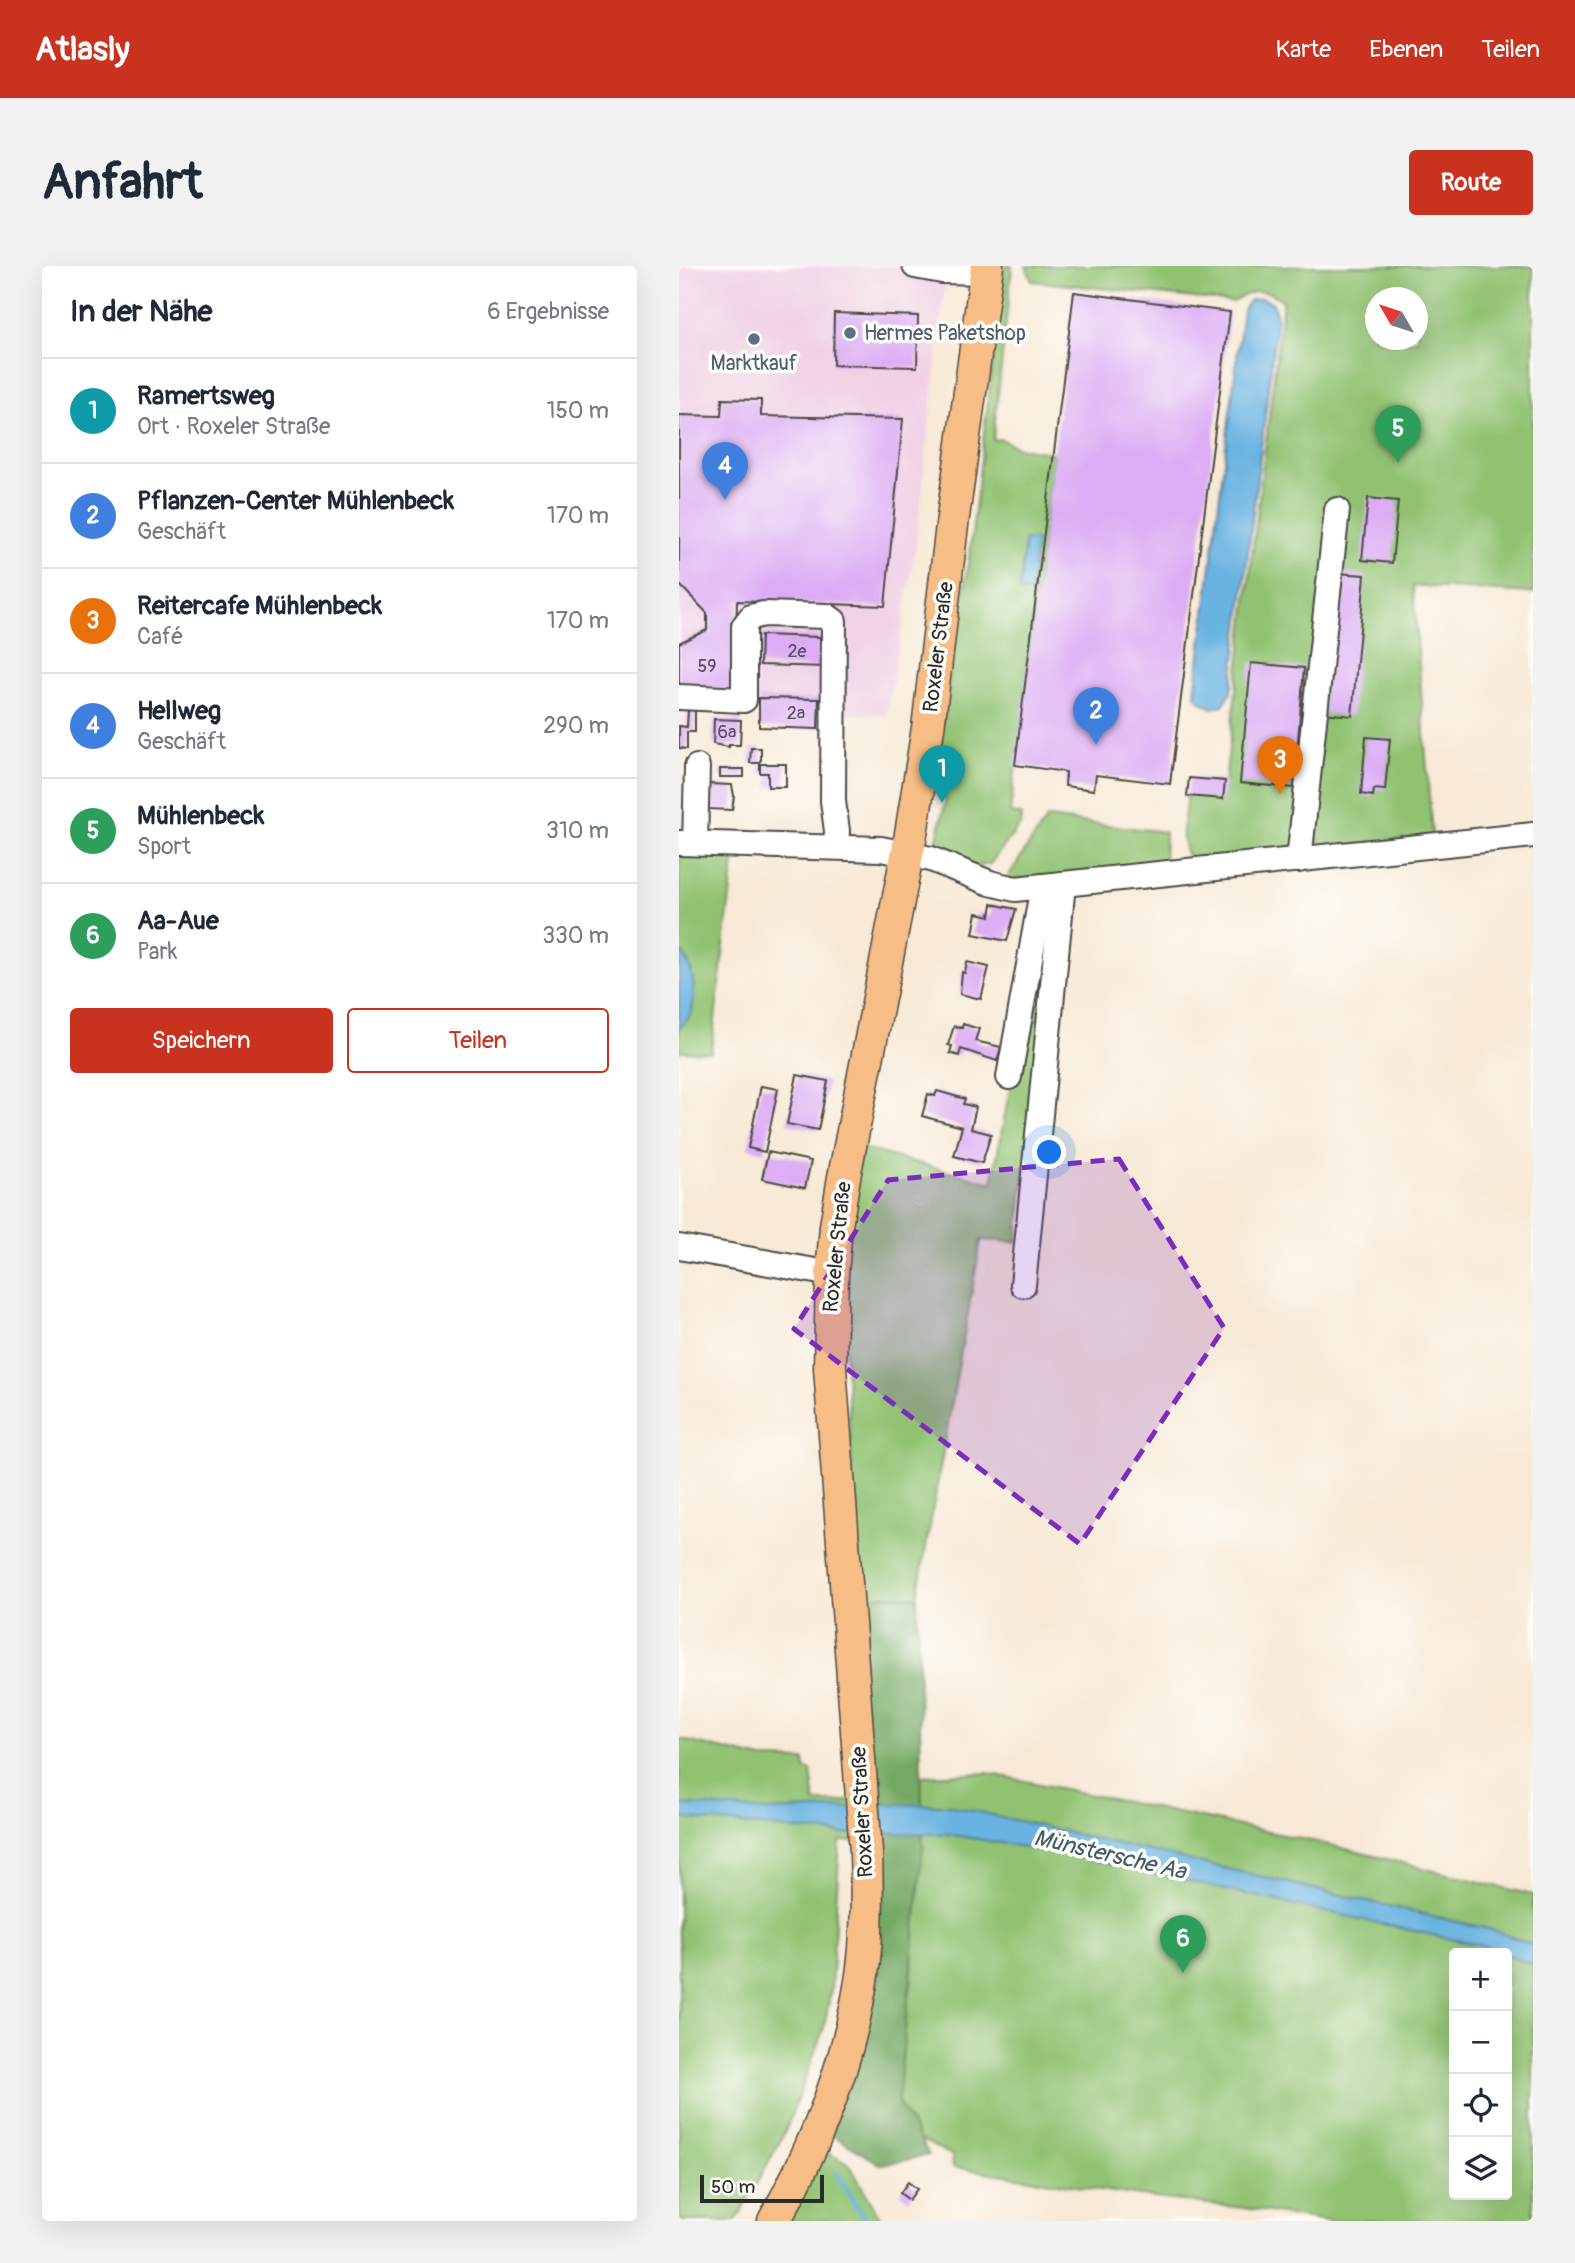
<!DOCTYPE html>
<html lang="de">
<meta charset="utf-8">
<style>
body{margin:0;font-family:Pangolin,sans-serif;background:#f2f2f3;color:#1f2937}
.controls{position:absolute;right:21px;bottom:21px;display:grid;overflow:hidden;border-radius:7px;box-shadow:0 7px 28px #0002}
.controls button{width:63px;height:63px;display:grid;place-items:center;padding:0;border:0;border-bottom:2px solid #e0e1e3;background:#fff;color:#1f2937;font:35px sans-serif}
.compass{position:absolute;left:686px;top:21px;width:63px;height:63px;border-radius:50%;background:#fff;box-shadow:0 7px 28px #0002;rotate:309deg}
.scale{position:absolute;left:21px;bottom:18px;width:124px;box-sizing:border-box;padding-left:7px;border:4px solid #2b2b2b;border-top:0;font-size:19px;line-height:24px;white-space:nowrap;color:#2b2b2b;-webkit-text-stroke:5px #fdfcf7;paint-order:stroke}
.you{position:absolute;left:371px;top:887px;width:24px;height:24px;margin:-18px;border:5px solid #fff;border-radius:50%;background:#1a73e8;box-shadow:0 0 0 10px #1a73e833}
.badge{display:grid;place-items:center;width:46px;height:46px;border-radius:50%;background:#c8321e;color:#fff;font-size:23px;font-weight:700}
.pin{position:absolute;translate:-50% -58px;filter:drop-shadow(0 2px 4px #0008)}
.pin::after{content:'';position:absolute;top:37px;width:24px;height:21px;background:inherit;clip-path:polygon(0 0,100% 0,50% 100%)}
.list{margin:0;padding:0;list-style:none}
h2{display:flex;justify-content:space-between;align-items:center;height:91px;margin:0;padding:0 28px;font-size:30px}
h2 small{font-size:23px;font-weight:400;color:#747a83}
.list li{display:grid;grid-template-columns:46px 1fr auto;gap:21px;align-items:center;box-sizing:border-box;height:105px;padding:0 28px;border-top:2px solid #e0e1e3}
.list b{display:block;font-size:26px;white-space:nowrap}
.list p{margin:0;font-size:23px;white-space:nowrap;color:#747a83}
.list em{font-size:23px;font-style:normal;color:#747a83}
.actions{display:flex;gap:14px;padding:21px 28px}
.actions a{flex:1;padding:16px 0;border:2px solid #c8321e;border-radius:7px;text-align:center;font-size:24px;color:#c8321e}
.actions .main{background:#c8321e;color:#fff}
.icon{flex:none;width:38px;height:38px;fill:none;stroke:currentColor;stroke-width:2;stroke-linecap:round;stroke-linejoin:round}
.map{position:relative;flex:none;width:854px;height:1955px;overflow:hidden;border-radius:7px}
header{display:flex;align-items:center;gap:42px;box-sizing:border-box;height:98px;padding:0 35px;background:#c8321e;color:#fff}
header strong{font-size:33px}
nav{display:flex;gap:38px;margin-inline-start:auto;font-size:24px}
.intro{display:flex;align-items:center;justify-content:space-between;box-sizing:border-box;height:168px;padding:0 42px}
h1{margin:0;font-size:49px}
.button{padding:18px 32px;border-radius:7px;background:#c8321e;color:#fff;font-size:24px;font-weight:700}
main{display:flex;gap:42px;padding:0 42px}
aside{flex:1;background:#fff;border-radius:7px;box-shadow:0 7px 28px #0002}
.map>svg:first-child{display:block}
.built{fill:#f0d0e5}
.green{fill:#91c272;stroke:#5e764e;stroke-width:2;fill-rule:evenodd}
.forest{fill:#74a864;stroke:#506a48;stroke-width:2}
.water{fill:#69b3e2;stroke:#4a6f86;stroke-width:2}
.lines{fill:none;stroke-linecap:round;stroke-linejoin:round}
.stream{stroke:#69b3e2;stroke-width:5}
.building{fill:#dcadf4}
.minor-casing{stroke:#4a4845;stroke-width:28}
.major-casing{stroke:#4a4845;stroke-width:35}
.minor{stroke:#fff;stroke-width:24}
.major{stroke:#f6be86;stroke-width:32}
.marked{fill:#7b2cbf;fill-opacity:0.2;stroke:#7b2cbf;stroke-width:5;stroke-dasharray:14 9;stroke-linejoin:round}
.service-dot{fill:#5c6f8a;stroke:#fdfcf7;stroke-width:2.5}
.labels{text-anchor:middle;stroke-width:7;stroke-linejoin:round;paint-order:stroke}
.number-label{font-size:18px;fill:#574c5d}
.service-label{font-size:21px;fill:#4e5e75;stroke:#fdfcf7;text-anchor:start}
.street-label{font-size:21px;fill:#2b2b2b;stroke:#fdfcf7}
.water-label{font-size:23px;font-style:italic;fill:#415b6b;stroke:#fdfcf7}
</style>
<header>
<strong>Atlasly</strong>
<nav><a>Karte</a><a>Ebenen</a><a>Teilen</a></nav>
</header>
<div class="intro"><h1>Anfahrt</h1><a class="button">Route</a></div>
<main>
<aside>
<h2>In der Nähe<small>6 Ergebnisse</small></h2>
<ul class="list">
<li><span class="badge" style="background:#0f9aa8">1</span><div><b>Ramertsweg</b><p>Ort · Roxeler Straße</p></div><em>150 m</em></li>
<li><span class="badge" style="background:#3f7fe0">2</span><div><b>Pflanzen-Center Mühlenbeck</b><p>Geschäft</p></div><em>170 m</em></li>
<li><span class="badge" style="background:#e8710a">3</span><div><b>Reitercafe Mühlenbeck</b><p>Café</p></div><em>170 m</em></li>
<li><span class="badge" style="background:#3f7fe0">4</span><div><b>Hellweg</b><p>Geschäft</p></div><em>290 m</em></li>
<li><span class="badge" style="background:#2e9e5b">5</span><div><b>Mühlenbeck</b><p>Sport</p></div><em>310 m</em></li>
<li><span class="badge" style="background:#2e9e5b">6</span><div><b>Aa-Aue</b><p>Park</p></div><em>330 m</em></li>
</ul>
<div class="actions"><a class="main">Speichern</a><a>Teilen</a></div>
</aside>
<div class="map">
<svg width="854" height="1955" viewBox="0 0 854 1955">
<rect width="100%" height="100%" fill="#fdfcf7"/>
<filter id="ink" filterUnits="userSpaceOnUse"><feTurbulence type="fractalNoise" baseFrequency=".0143" numOctaves="2"/><feDisplacementMap in="SourceGraphic" scale="14" xChannelSelector="R" yChannelSelector="G"/><feConvolveMatrix kernelMatrix="1 2 1 2 8 2 1 2 1" color-interpolation-filters="sRGB"/></filter>
<filter id="wash" filterUnits="userSpaceOnUse"><feTurbulence type="fractalNoise" baseFrequency=".00686" numOctaves="4" result="noise"/><feDisplacementMap in="SourceGraphic" scale="28" xChannelSelector="R" yChannelSelector="G"/><feGaussianBlur stdDeviation="1.57" result="paint"/><feColorMatrix in="noise" values="0 0 0 0 0 0 0 0 0 0 0 0 0 0 0 0 0 1.4 0 .05"/><feComposite in="paint" operator="in"/></filter>
<g filter="url(#wash)">
<rect width="100%" height="100%" fill="#f8e9d6"/>
<polygon class="built" points="0,0 268,0 238,271 208,449 0,442"/>
<g class="green">
<polygon points="325,0 333,0 314,174 321,173 340,182 375,187 331,547 342,549 342,558 311,598 294,601 256,583 267,532 264,531 265,519 261,518 260,478 291,285"/>
<path d="M347 0H854V327L734 320 753 569 645 583 640 574 610 585 513 597C498 575 505 555 508 530L546 515 604 35C585 20 573 24 554 36L353 15ZM696 32H738V74H696Z"/>
<polygon points="368,552 486,566 485,599 326,615"/>
<polygon points="0,586 56,589 32,786 0,785 0,764 12,747 5,688 0,684"/>
<polygon points="368,626 377,626 338,976 302,974 238,1331 212,1329 181,1333 161,1000 182,882 313,917"/>
<path d="M0 1473 83 1493 125 1494 126 1503 132 1504 136 1536H161L220 1526 221 1511 308 1507 642 1577 854 1629V1955H650L564 1942 468 1931 274 1901 273 1889 238 1872 213 1829 233 1715 237 1577 161 1575 152 1724 145 1762 106 1866 57 1955H0ZM775 1687H828V1929H775Z"/>
<polygon points="143,1884 170,1898 203,1955 100,1955"/>
</g>
<polygon class="forest" points="212,1329 238,1331 244,1580 219,1836 250,1889 203,1899 153,1869 182,1773 181,1333"/>
<g class="water">
<polygon points="583,32 594,37 598,52 552,427 544,439 533,442 522,436 516,428 564,43 571,34"/>
<polygon points="346,274 357,274 352,326 340,325"/>
<path d="M0 684C15 696 17 727 13 745 11 752 4 758 0 764Z"/>
<polygon points="0,1538 88,1545 197,1540 204,1538 270,1539 814,1664 854,1679 854,1699 808,1681 375,1586 268,1568 200,1567 165,1568 0,1552"/>
</g>
<g class="lines">
<polyline class="stream" points="158,1908 187,1955"/>
</g>
<g id="blocks">
<g class="building">
<polygon points="395,26 551,46 491,518 417,509 415,524 386,520 387,506 336,499"/>
<polygon points="155,47 239,50 238,101 154,99"/>
<polygon points="43,133 82,134 82,150 224,153 206,340 58,335 56,425 0,424 0,377 28,364 28,347 0,318 0,149 42,150"/>
<polygon points="689,232 719,235 713,297 683,294"/>
<polygon points="657,307 686,309 673,450 644,447"/>
<polygon points="82,369 141,371 141,386 148,386 148,401 81,399"/>
<polygon points="572,397 625,402 615,522 561,517"/>
<polygon points="80,432 140,433 139,463 80,461"/>
<polygon points="9,443 16,444 16,466 8,466 8,483 0,482 0,460 8,461"/>
<polygon points="35,453 62,454 61,479 50,479 50,481 34,478"/>
<polygon points="687,471 711,473 706,524 695,523 694,530 682,528"/>
<polygon points="72,482 82,482 82,494 79,497 71,497"/>
<polygon points="81,498 107,498 107,521 89,521 89,507 81,507"/>
<rect x="41" y="503" width="24" height="8"/>
<polygon points="510,512 546,515 544,533 508,530"/>
<polygon points="29,518 53,519 55,530 53,544 29,543"/>
<polygon points="313,638 337,643 328,675 294,668 298,647 311,650"/>
<polygon points="288,696 310,701 302,733 281,728 283,706 286,707"/>
<polygon points="284,758 300,763 296,775 322,781 318,795 282,783 280,790 271,787 273,780 269,779 275,760 283,762"/>
<polygon points="118,809 149,815 139,864 108,858"/>
<polygon points="82,820 99,823 86,886 69,882"/>
<polygon points="258,825 286,833 284,838 297,841 292,863 312,868 303,897 275,890 283,861 243,850 249,828 256,830"/>
<polygon points="89,886 132,895 126,922 83,913"/>
<polygon points="229,1916 238,1923 230,1934 221,1927"/>
</g>
</g>
</g>
<g filter="url(#ink)">
<use href="#blocks" fill-opacity="0" stroke="#4a4845" stroke-width="2"/>
<g class="lines">
<defs>
<g id="minor">
<polyline points="236,0 263,5 308,6"/>
<polyline points="0,431 65,434 65,360 72,351 85,348 148,350 155,355 154,535 158,565 157,580"/>
<polyline points="0,577 202,583 252,593 311,617 336,623 854,569"/>
<polyline points="16,577 18,501"/>
<polyline points="620,594 658,244"/>
<polyline points="330,811 364,620"/>
<polyline points="0,981 153,1008"/>
<polyline points="344,1019 384,618"/>
</g>
<path id="major" d="M95 1955C138 1878 170 1797 183 1709 189 1669 188 1627 187 1586L151 1102 153 1008 157 960 165 911 231 574 249 462 273 259 308 0"/>
</defs>
<use href="#minor" class="minor-casing"/>
<use href="#major" class="major-casing"/>
<use href="#minor" class="minor"/>
<use href="#major" class="major"/>
</g>
</g>
<path class="marked" d="M440 893 545 1062 401 1278 115 1063 209 914Z"/>
<g class="service-dot">
<circle cx="171" cy="67" r="7"/>
<circle cx="75" cy="73" r="7"/>
</g>
<g class="labels">
<g class="number-label">
<text x="118" y="391">2e</text>
<text x="28" y="406">59</text>
<text x="117" y="453">2a</text>
<text x="48" y="472">6a</text>
</g>
<g class="service-label">
<text x="185" y="74">Hermes Paketshop</text>
<text x="75" y="104" text-anchor="middle">Marktkauf</text>
</g>
<g class="street-label">
<text transform="translate(259 381) rotate(-83)" y="7">Roxeler Straße</text>
<text transform="translate(158 981) rotate(-84)" y="7">Roxeler Straße</text>
<text transform="translate(183 1546) rotate(-93)" y="7">Roxeler Straße</text>
</g>
<g class="water-label">
<text transform="translate(431 1588) rotate(13)" y="8">Münstersche Aa</text>
</g>
</g>
</svg>
<div class="controls">
<button>+</button>
<button>−</button>
<button><svg class="icon" aria-label="locate" viewBox="0 0 24 24"><circle cx="12" cy="12" r="6"/><path d="M12 2v4M12 18v4M2 12h4M18 12h4"/></svg></button>
<button><svg class="icon" aria-label="layers" viewBox="0 0 24 24"><path d="M12 4l9 5-9 5-9-5zM3 14l9 5 9-5"/></svg></button>
</div>
<svg class="compass" viewBox="-18 -18 36 36"><path d="M0-13l5 13h-10z" fill="#e53935"/><path d="M0 13l5-13h-10z" fill="#747a83"/></svg>
<div class="scale">50 m</div>
<div class="you"></div>
<div class="pin badge" style="left:263px;top:537px;background:#0f9aa8">1</div>
<div class="pin badge" style="left:417px;top:479px;background:#3f7fe0">2</div>
<div class="pin badge" style="left:601px;top:528px;background:#e8710a">3</div>
<div class="pin badge" style="left:46px;top:234px;background:#3f7fe0">4</div>
<div class="pin badge" style="left:719px;top:197px;background:#2e9e5b">5</div>
<div class="pin badge" style="left:504px;top:1707px;background:#2e9e5b">6</div>
</div>
</main>
